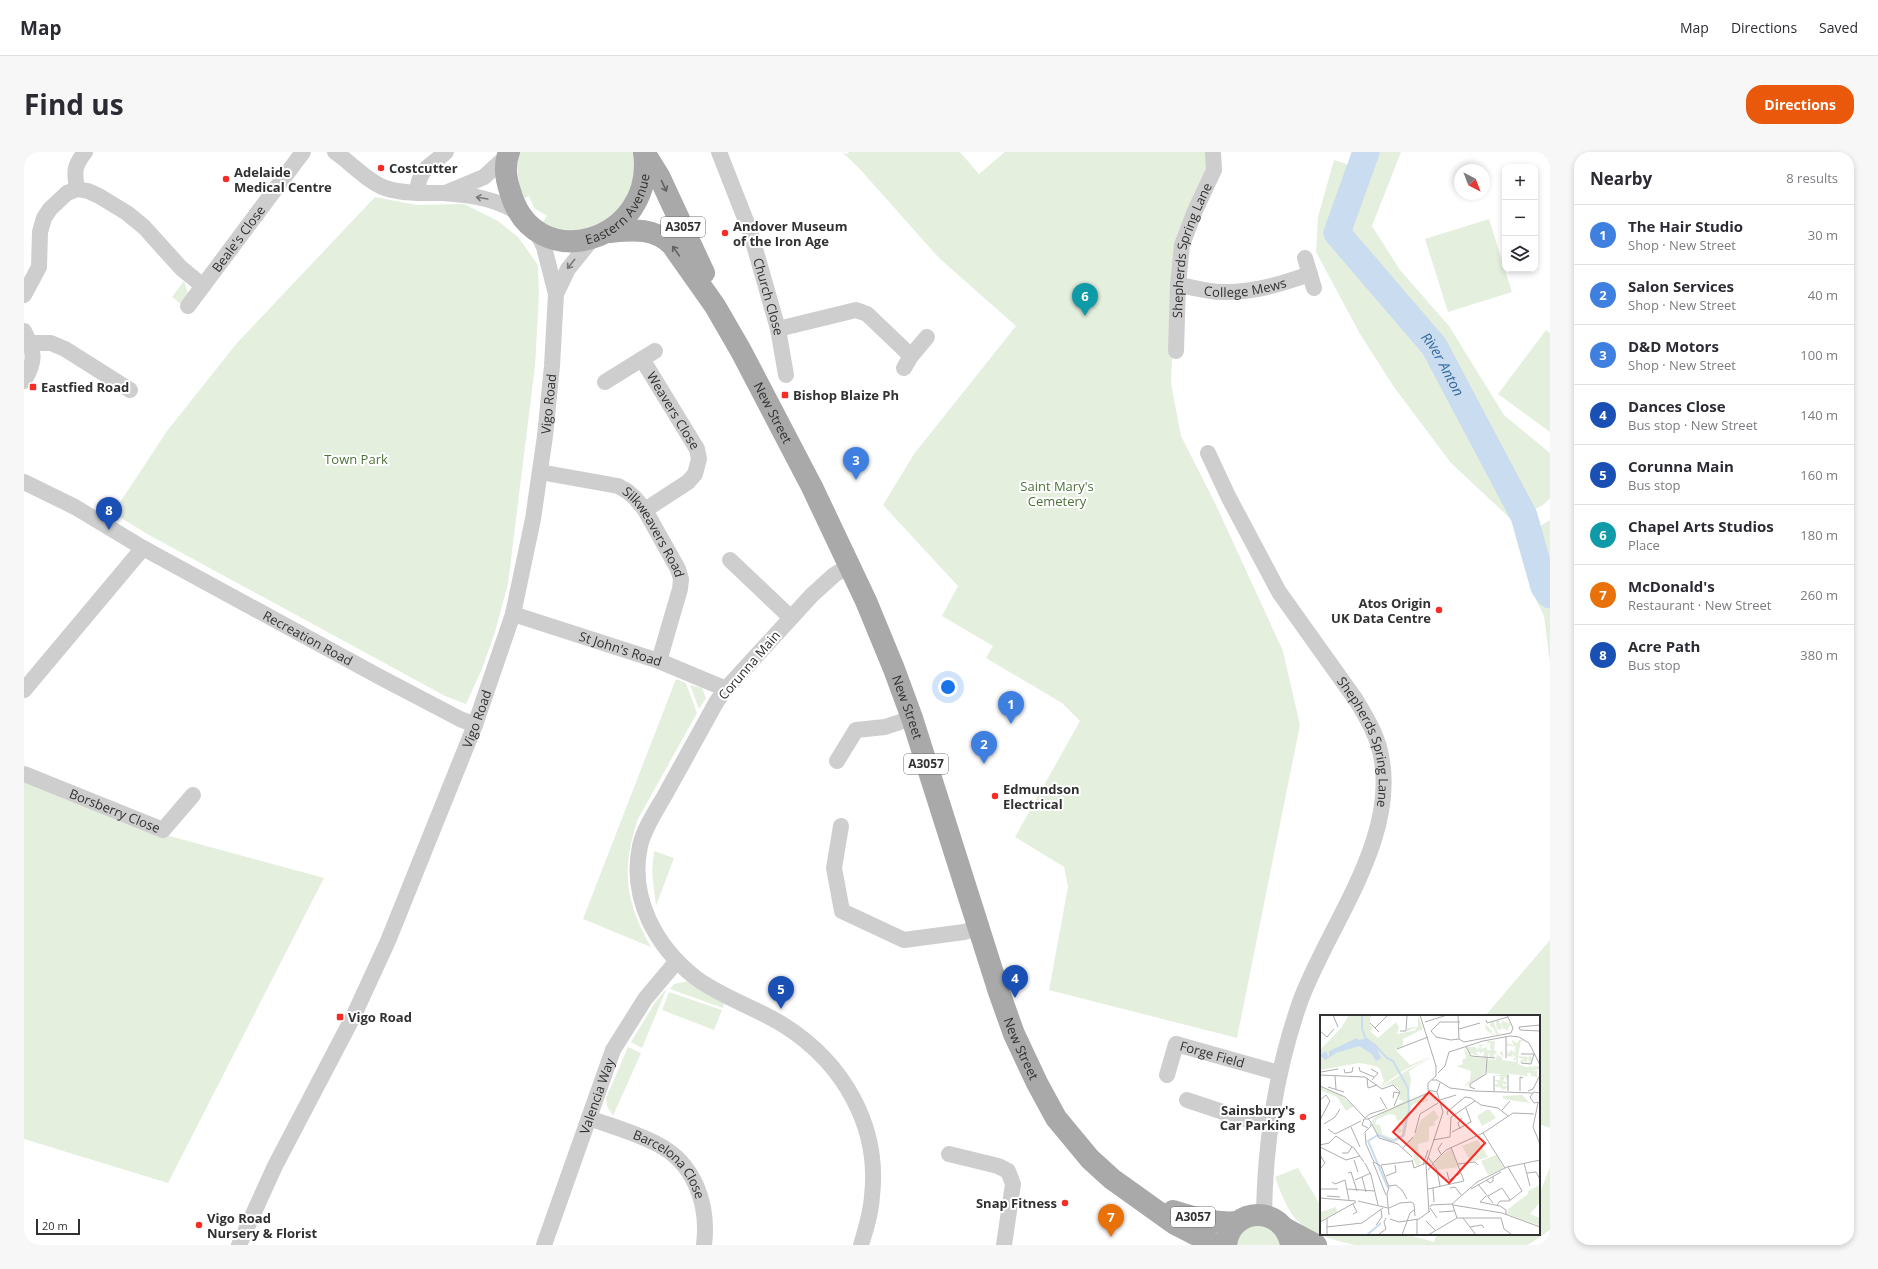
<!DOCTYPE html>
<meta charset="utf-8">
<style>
body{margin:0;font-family:"Open Sans",sans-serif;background:#f7f7f7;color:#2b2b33}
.controls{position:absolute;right:12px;top:12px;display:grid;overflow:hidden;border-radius:8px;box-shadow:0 2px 6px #0003}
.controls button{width:36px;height:36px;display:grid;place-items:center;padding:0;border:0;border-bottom:1px solid #e1e1e2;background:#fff;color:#2b2b33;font:20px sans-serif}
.compass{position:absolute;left:1430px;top:12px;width:36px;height:36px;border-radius:50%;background:#fff;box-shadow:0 2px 6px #0003;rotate:138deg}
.scale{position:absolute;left:12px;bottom:10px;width:44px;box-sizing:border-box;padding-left:4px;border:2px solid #313131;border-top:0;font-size:11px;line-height:14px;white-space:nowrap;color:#313131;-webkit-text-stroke:3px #fff;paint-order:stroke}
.you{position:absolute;left:924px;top:535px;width:14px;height:14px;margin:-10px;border:3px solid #fff;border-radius:50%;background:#1a73e8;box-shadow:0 0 0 6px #1a73e833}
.badge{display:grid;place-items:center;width:26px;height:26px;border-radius:50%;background:#ea580c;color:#fff;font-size:13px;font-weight:700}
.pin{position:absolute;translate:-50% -33px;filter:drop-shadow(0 1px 2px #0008)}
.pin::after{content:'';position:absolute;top:21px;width:14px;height:12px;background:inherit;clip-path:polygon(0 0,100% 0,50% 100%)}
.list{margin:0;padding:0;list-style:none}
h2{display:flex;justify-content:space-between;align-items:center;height:52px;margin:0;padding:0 16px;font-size:17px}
h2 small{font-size:13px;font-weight:400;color:#7c7c81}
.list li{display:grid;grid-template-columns:26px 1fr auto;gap:12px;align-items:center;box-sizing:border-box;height:60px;padding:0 16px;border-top:1px solid #e1e1e2}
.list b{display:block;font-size:15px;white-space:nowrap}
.list p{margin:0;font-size:13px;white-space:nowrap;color:#7c7c81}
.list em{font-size:13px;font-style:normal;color:#7c7c81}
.icon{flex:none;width:22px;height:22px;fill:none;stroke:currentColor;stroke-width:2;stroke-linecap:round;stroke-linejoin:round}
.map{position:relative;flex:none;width:1526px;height:1093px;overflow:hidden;border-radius:16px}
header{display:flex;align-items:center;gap:24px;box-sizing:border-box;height:56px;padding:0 20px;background:#fff;border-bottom:1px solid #e1e1e2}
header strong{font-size:19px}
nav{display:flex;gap:22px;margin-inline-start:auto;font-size:14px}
.intro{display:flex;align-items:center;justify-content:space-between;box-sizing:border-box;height:96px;padding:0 24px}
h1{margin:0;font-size:28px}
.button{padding:10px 18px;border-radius:16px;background:#ea580c;color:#fff;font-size:14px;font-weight:700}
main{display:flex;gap:24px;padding:0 24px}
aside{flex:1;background:#fff;border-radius:16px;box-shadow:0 2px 6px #0003}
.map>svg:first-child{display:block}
.green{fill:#e5efde}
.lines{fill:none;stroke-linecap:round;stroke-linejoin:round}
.river{stroke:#c9dcf0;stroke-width:27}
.street{stroke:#cecece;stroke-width:16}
.primary{stroke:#a9a9a9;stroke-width:22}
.oneway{stroke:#616161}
.oneway2{stroke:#787878}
.poi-dot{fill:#f62c25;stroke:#fff;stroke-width:1.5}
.labels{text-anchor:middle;stroke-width:4;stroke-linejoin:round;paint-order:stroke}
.shield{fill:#fff;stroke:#6f6f6f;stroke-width:1}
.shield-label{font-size:12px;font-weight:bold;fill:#313131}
.poi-label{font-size:13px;font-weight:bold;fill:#313131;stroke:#fff;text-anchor:start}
.street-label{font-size:13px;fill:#313131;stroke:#fff}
.park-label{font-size:13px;fill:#4d7239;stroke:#fff}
.water-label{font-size:14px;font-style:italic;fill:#36699c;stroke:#fff}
.inset-river{fill:none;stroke:#c9dcf0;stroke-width:2}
.inset-road{fill:none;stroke:#adadad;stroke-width:1}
.view{fill:#f62c25;fill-opacity:0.15;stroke:#f62c25;stroke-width:2}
.inset-edge{fill:none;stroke:#313131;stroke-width:2}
</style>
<header>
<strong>Map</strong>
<nav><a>Map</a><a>Directions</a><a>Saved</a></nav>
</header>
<div class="intro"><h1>Find us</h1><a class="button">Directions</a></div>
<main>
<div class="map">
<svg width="1526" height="1093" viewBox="0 0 1526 1093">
<rect width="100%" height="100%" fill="#fff"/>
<g class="green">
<polygon points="494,0 610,0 613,21 600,58 566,80 534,78 518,71 523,64 510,56 505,44 497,48 492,5"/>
<polygon points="818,0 823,2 825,0 936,0 955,22 981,0 1181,0 1186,17 1174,40 1150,170 1147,231 1157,284 1192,353 1259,499 1276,573 1213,886 1025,838 1044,735 1040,715 991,685 1056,569 1038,551 962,506 969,494 918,464 934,434 859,353 890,302 992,174 915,106 834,15"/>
<polygon points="1330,0 1377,0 1348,74 1376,118 1425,174 1480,263 1526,301 1526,346 1519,353 1489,369 1427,311 1370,235 1336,182 1292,100 1294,65 1310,8 1326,13"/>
<polygon points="351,45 393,53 440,52 474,69 494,85 514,113 515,143 511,214 484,432 471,480 458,517 442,552 421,544 125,383 89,361 143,279 213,191"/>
<polygon points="1465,67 1488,140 1424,160 1401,87"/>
<polygon points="160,129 164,141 158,153 148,145"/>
<polygon points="1522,178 1526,181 1526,280 1474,242"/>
<polygon points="1526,368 1526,511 1520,464 1507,438 1495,380 1513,376"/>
<path d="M652 527 662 531 673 561 614 667C597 717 601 750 627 795L559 767Z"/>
<polygon points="666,533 678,536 682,546 675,557"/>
<polygon points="0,629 138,682 300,726 144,1031 0,987"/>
<polygon points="630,699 650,706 632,754 628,720"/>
<polygon points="1526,788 1526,976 1515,972 1515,864 1461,864"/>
<polygon points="664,829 700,850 699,856 646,837 650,832"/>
<polygon points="643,836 618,896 607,890 632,849"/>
<polygon points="645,840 698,858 690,878 638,858"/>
<polygon points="604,895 617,901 589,964 583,954 582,946"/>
<path d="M1526 1015V1078L1504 1093H1331C1281 1081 1268 1075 1251 1025L1274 1016 1297 1054V1082H1381L1410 1090 1413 1082H1515V1043Z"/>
<polygon points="1241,1070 1260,1093 1208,1093 1217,1075"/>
</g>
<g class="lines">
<path class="river" id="s1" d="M1342 0 1313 81 1410 194 1500 364 1520 435 1526 443"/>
<g class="street">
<path d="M311 0C327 11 343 29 361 36 380 42 400 41 419 41 446 43 470 46 493 60"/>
<path id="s2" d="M695 0 726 79 754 177 762 223"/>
<path d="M53 37C50 19 50 14 61 0"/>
<polyline points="424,40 460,25 484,3"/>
<path d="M393 41C395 15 405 16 422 0"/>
<polyline points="1281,106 1290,136"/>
<path id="s3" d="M1154 133C1168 135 1183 140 1198 140 1229 141 1257 132 1286 122"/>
<polyline points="532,142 544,117 569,86"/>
<polyline points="0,143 15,115 16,80 20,66 26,57 43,41 53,37 64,39 75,44 103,61 120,75 157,116 179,134"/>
<path id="s4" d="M164 154 279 0"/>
<polyline points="754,177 832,158 843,162 887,204 903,185"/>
<path d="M0 179C11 200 12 209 0 229"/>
<polyline points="6,191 27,191 41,197 106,238"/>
<path id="s5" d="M1152 199 1154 133 1158 93 1170 61 1190 18 1189 0"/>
<polyline points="618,207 631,199"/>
<polyline points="880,216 887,204"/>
<path id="s6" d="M581 230 618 207 673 297 675 307 671 322 664 330 621 358"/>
<path id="s7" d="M1184 301 1204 344 1255 440 1332 548C1341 563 1352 581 1356 599 1377 685 1304 773 1276 850 1252 919 1241 990 1240 1063"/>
<path id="s8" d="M516 320 594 334 603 339 611 346 621 358 654 417 657 427 656 437 635 509"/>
<path id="s9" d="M0 330 51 355 119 396 354 524 436 567 451 573"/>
<polyline points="706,408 766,465"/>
<path d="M826 413 810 423 788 443 702 537 693 549C676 580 658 612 641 643 632 659 620 676 616 694 605 746 632 795 672 826 699 846 733 856 761 874 819 911 856 974 848 1044 847 1061 842 1077 837 1093"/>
<path id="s10" d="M489 462 635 509 702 537"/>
<polyline points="0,538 119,396"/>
<polyline points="813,609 832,578 861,575 888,566"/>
<path id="s11" d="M0 622 139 678 169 643"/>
<polyline points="817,674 810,716 818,759 880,788 940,780 954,776"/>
<path id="s12" d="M1143 923 1152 892 1255 921"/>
<polyline points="1163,948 1229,970 1246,972"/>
<path id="s13" d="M565 966C587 974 612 981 633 992 671 1011 685 1053 680 1093"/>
<polyline points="925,1002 974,1014 984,1019 989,1032 980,1093"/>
<path id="s14" d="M215 1093 251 1014 329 865 364 789 451 573 489 462 509 367 521 284 528 214 532 142 520 95 512 78"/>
<path id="s15" d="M520 1093 589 898 621 847 653 809"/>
</g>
<g class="primary">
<path id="s16" d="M485 0C480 12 482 27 486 39 510 127 633 90 620 0"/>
<polyline points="620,0 635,24 680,121"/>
<path id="s17" d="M585 80C608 78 630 75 648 93L691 154 717 199 788 335 842 449 870 517 888 566 975 840 990 882 1013 931 1032 966 1066 1007 1088 1027 1151 1072 1192 1093"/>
<path d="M1149 1059C1171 1066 1191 1072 1214 1070"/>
<polyline points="1262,1077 1292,1093"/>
<path d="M1202 1093C1207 1053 1260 1053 1267 1093"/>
</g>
</g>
<defs><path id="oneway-shaft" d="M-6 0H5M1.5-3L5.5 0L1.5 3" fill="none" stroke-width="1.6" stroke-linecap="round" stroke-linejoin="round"/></defs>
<g class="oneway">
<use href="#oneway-shaft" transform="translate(640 34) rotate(65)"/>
<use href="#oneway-shaft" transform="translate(652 99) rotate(-125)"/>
</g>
<g class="oneway2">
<use href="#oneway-shaft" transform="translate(458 46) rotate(-171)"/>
<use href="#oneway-shaft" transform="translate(547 112) rotate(128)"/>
</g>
<g class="poi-dot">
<circle cx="357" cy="16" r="4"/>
<circle cx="202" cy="27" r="4"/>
<circle cx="701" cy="81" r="4"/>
<rect x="5" y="231" width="8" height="8" rx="2"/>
<rect x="757" y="239" width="8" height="8" rx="2"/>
<circle cx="1415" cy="458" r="4"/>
<circle cx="971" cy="644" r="4"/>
<rect x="312" y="861" width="8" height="8" rx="2"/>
<circle cx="1279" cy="965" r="4"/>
<circle cx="1041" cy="1051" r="4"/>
<circle cx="175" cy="1073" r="4"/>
</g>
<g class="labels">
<g class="shield">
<rect x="637" y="65" width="44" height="20" rx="3"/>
<rect x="880" y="602" width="44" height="20" rx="3"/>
<rect x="1147" y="1055" width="44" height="20" rx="3"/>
</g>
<g class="shield-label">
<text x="659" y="79">A3057</text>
<text x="902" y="616">A3057</text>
<text x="1169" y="1069">A3057</text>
</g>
<g class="poi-label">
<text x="365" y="21">Costcutter</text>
<text x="210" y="25">Adelaide<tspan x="210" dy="15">Medical Centre</tspan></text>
<text x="709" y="79">Andover Museum<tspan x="709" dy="15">of the Iron Age</tspan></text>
<text x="17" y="240">Eastfied Road</text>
<text x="769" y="248">Bishop Blaize Ph</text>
<text x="1407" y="456" text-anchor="end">Atos Origin<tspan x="1407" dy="15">UK Data Centre</tspan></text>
<text x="979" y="642">Edmundson<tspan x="979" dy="15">Electrical</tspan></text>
<text x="324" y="870">Vigo Road</text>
<text x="1271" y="963" text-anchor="end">Sainsbury's<tspan x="1271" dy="15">Car Parking</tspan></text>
<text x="1033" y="1056" text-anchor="end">Snap Fitness</text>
<text x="183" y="1071">Vigo Road<tspan x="183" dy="15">Nursery &amp; Florist</tspan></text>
</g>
<g class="street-label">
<text dy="5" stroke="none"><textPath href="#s16" startOffset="187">Eastern Avenue</textPath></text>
<text dy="5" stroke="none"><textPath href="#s4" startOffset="84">Beale's Close</textPath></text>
<text dy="5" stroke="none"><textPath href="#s5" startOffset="103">Shepherds Spring Lane</textPath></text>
<text dy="5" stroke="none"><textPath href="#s3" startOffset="68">College Mews</textPath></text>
<text dy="5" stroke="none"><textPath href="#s2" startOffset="153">Church Close</textPath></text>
<text dy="5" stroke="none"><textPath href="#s14" startOffset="902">Vigo Road</textPath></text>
<text dy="5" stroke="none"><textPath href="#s6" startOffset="104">Weavers Close</textPath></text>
<text dy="5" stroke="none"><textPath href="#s17" startOffset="263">New Street</textPath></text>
<text dy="5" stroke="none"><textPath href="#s8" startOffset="139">Silkweavers Road</textPath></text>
<text dy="5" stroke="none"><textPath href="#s9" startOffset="324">Recreation Road</textPath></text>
<text dy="5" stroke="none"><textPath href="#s10" startOffset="113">St John's Road</textPath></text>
<text transform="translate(725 513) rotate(-49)" y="5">Corunna Main</text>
<text dy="5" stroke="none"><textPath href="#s17" startOffset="587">New Street</textPath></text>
<text dy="5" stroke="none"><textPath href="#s14" startOffset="578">Vigo Road</textPath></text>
<text dy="5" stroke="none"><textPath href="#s7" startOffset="332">Shepherds Spring Lane</textPath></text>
<text dy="5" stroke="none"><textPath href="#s11" startOffset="98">Borsberry Close</textPath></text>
<text dy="5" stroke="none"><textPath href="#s17" startOffset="947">New Street</textPath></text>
<text dy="5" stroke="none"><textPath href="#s12" startOffset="70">Forge Field</textPath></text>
<text dy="5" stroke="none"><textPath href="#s15" startOffset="158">Valencia Way</textPath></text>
<text dy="5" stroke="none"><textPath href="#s13" startOffset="96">Barcelona Close</textPath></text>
</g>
<g class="park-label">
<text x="332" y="312">Town Park</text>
<text x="1033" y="339">Saint Mary's<tspan x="1033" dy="15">Cemetery</tspan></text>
</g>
<g class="water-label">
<text dy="5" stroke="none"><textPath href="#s1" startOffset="255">River Anton</textPath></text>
</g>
</g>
<g transform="translate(1296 863)">
<rect width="220" height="220" fill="#fff"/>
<path d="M29 0H53L50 3V10L53 13 50 16 58 23 76 7 79 12 77 19 96 15 95 13 87 16V13L98 12V0L103 14 83 24V30L76 35 71 30 90 50 112 41 83 56 60 72 64 66 60 54 56 51 39 48 0 55V35L21 13ZM188 4 192 13 190 10 188 14 187 11 188 15 191 16 185 15 184 12V15L182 12 180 16 178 13 177 17 180 19 176 20 174 14 170 11V14L173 16 171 17 175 20H173L166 15 165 9 170 14V8L174 7 177 17 176 6 179 5 181 11 184 12 181 10V7L183 9 181 5 189 9ZM200 24 204 26H201L198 41 208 42 207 47 202 46 204 48 211 47 208 45 209 40 213 43 211 47 209 49 199 47 203 44 198 42V49L206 52 220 51 218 55H211L217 56V62L211 61V58H207V61L189 59 187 65 185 62 183 66 188 67 185 70 183 68V71H188L187 75 186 72 185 75 180 73 179 70 178 73 174 70 179 68 174 65H180V61L170 60H181V59L167 58V44L176 45 177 39 179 41 181 36H182L184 42 180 39 179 41 182 42V45L196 47V44L194 46 193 43H195L196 39 195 42 192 38 193 42 187 41V33L188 39 191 35 195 38 197 35 194 37 196 31H187V25L188 29 194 30 192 27V25L197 28ZM168 26H175L174 35 177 37 175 40 174 37V42H170L169 37 168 42H163L164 36 160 39V35L159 39 158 36 156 38 160 41 148 38 147 32H155V34V31L158 35V31L160 34 159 29 165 30 161 31V34L167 32V35H171L170 32 169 34 171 27 167 30ZM144 33 151 42 166 43 167 54 163 61 144 72 150 65 151 56 136 51 143 49 142 45 146 43ZM112 42 89 56 91 65 89 79 90 85 110 78 114 81 117 87 108 79 105 81 108 86 93 89 86 104H84L77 106 75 100 70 99 57 104 55 109 60 110 62 119 74 124 82 120V115L80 118 77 117 79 113 82 115 83 110 79 111 78 107 82 106 83 110 82 105H86L87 109 85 121 75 127 58 121 52 106 54 103 84 86 79 85 80 76 77 72 71 69 60 73 89 54ZM0 72 19 79 34 91 26 96 17 82 0 75ZM202 80 210 88 183 84V81ZM114 95 119 103 114 107 115 110 109 112V126L98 129 99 145 102 147 97 151 93 144 94 136 85 129 94 121 101 105ZM166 95H170L176 103 162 111 157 101ZM158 125 168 142 151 147 142 131ZM131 133 138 152 117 155 114 147ZM176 140 184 153 168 160 161 146ZM220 170V187L210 199 220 203V211L187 199 188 194 208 179V176ZM16 192 17 197 0 206V197Z" fill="#e5efde"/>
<path d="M37 23 39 25 47 23 55 29 61 43 56 46 52 39 39 31 16 38 9 43 5 45 0 40 6 36 9 43V36Z" fill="#c9dcf0"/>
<path class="inset-river" d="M42 0V14L46 24M54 29 67 43 73 46 88 73 89 95 83 121 72 126 58 120 48 126 68 173M47 220 61 208"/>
<path class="inset-road" d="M13 0 18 12M100 0 116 51V61L108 68V75L117 77 120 68M138 0 139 24M166 5 167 8 188 2M105 7 127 0M50 8 59 17M199 12 200 15 220 16M199 12 220 10M55 13 68 0M139 14 160 8M0 16 7 22 14 14M80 16H86L87 0M139 24 144 27 191 18 193 13 187 0M139 24 131 25 116 22 111 16 120 7H140M146 32 151 41 175 43M77 34 108 22M201 39H215M186 43V22M201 48 211 49 214 39M39 52 40 56 54 62M24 54 25 58 32 57 33 52M51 54 58 58 52 65M1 57 18 54M118 58 125 51 129 37 163 26 190 21 199 22 209 28 220 50M0 60 45 62 62 74 73 70 80 77 74 91M15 61 16 74M47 63 48 73 57 70M112 65H117L130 73 154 76 213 78M0 71 25 82 45 103M8 72 24 77M155 74 150 72V69L166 59 167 43M174 76V61M188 76V60M200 76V62L203 63M208 76 213 74 220 60M220 78 214 77 210 82 214 88 220 87M60 82 67 94M73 83 74 77 80 78M0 85 6 80 10 86 0 105M120 85 136 80M218 88 213 112 220 129M182 95 190 86M128 100 127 97 145 82 151 83 161 90 178 93 188 101M45 103 50 99 65 94M48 104 110 77M4 109 15 102 20 94M52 109 59 123 78 129 92 142M31 112 40 132M48 113 42 110 44 104H48L51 107V111L45 117 46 129 54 147 61 151 69 172 67 179 69 200M8 114 15 119 41 106M140 114 138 108 142 103M132 117 151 107 146 93M95 118 100 99 118 88M163 118 185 153M16 121 34 133 44 147M113 125 130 122 131 102 155 86M0 130 9 128 16 121M0 132 26 145 40 141M83 133 93 122M22 138H28L32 132M121 139 118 134 122 128M0 140 5 148 0 154M34 145 38 157M92 145 94 153 106 148M53 147 66 180M45 148 51 160 58 190M113 148 126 135 163 118 193 98 214 99M204 148 210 171M113 149 117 155 120 171M138 149 155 147 158 150M61 150 92 146M103 150 108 135M108 155 113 149 108 142M127 157 129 165 141 158M28 158 31 157 37 176M207 158 216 157 220 164M66 161 76 157 75 150M42 162 46 177M35 165 51 158M166 165 170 168 173 166V162M12 167 15 169 25 165 29 185M158 169 173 188M69 171 76 170 82 175 87 184M113 173 114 187M130 173 135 172 142 181M0 174H18M27 174 55 176M108 174 144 166 131 132M151 174 181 157M7 181 20 182M166 181 160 187 180 191 186 195V200M168 181 182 173 190 185M0 183 36 186M38 186 68 193M132 188 137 203H181L184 214 191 219M33 189 37 197 33 199M133 190 182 198 220 212M177 190 180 186H189L202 176 188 152M110 192 111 190 132 189 157 167 187 152 220 145M69 193 80 188 91 187 94 189 95 201M110 193 117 203M109 197 106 149 123 97 117 77M119 197 134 196M7 203V220M143 203 156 220M70 204 79 207 99 204M99 204 110 196M106 206 115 215M0 207 36 187M56 210 62 202 61 195M7 212 42 208 63 193M150 212 162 210 164 213M58 220 66 214 64 207 66 203M82 220 90 198 94 195M97 220V204M108 220 137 203"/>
<path class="view" d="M109 77 165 128 129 168 73 117Z"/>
<rect width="220" height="220" class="inset-edge"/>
</g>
</svg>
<div class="controls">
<button>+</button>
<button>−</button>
<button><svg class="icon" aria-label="layers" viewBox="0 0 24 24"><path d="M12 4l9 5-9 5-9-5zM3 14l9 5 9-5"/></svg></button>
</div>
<svg class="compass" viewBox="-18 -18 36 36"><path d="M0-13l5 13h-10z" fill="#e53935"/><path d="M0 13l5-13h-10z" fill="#7c7c81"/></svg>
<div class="scale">20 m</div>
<div class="you"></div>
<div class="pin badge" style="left:987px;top:572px;background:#3f7fe0">1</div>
<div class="pin badge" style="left:960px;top:612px;background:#3f7fe0">2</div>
<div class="pin badge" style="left:832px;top:328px;background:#3f7fe0">3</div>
<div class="pin badge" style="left:991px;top:846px;background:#1a4fb4">4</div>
<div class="pin badge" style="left:757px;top:857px;background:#1a4fb4">5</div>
<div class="pin badge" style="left:1061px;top:164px;background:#0f9aa8">6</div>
<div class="pin badge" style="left:1087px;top:1085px;background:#e8710a">7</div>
<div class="pin badge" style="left:85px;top:378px;background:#1a4fb4">8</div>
</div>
<aside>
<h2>Nearby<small>8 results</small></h2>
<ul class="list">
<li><span class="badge" style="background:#3f7fe0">1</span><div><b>The Hair Studio</b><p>Shop · New Street</p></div><em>30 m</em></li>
<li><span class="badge" style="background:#3f7fe0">2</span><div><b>Salon Services</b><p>Shop · New Street</p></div><em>40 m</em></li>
<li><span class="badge" style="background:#3f7fe0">3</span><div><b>D&amp;D Motors</b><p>Shop · New Street</p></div><em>100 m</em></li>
<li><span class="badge" style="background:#1a4fb4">4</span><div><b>Dances Close</b><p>Bus stop · New Street</p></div><em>140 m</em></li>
<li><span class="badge" style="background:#1a4fb4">5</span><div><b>Corunna Main</b><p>Bus stop</p></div><em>160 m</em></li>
<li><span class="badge" style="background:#0f9aa8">6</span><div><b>Chapel Arts Studios</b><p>Place</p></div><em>180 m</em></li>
<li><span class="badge" style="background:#e8710a">7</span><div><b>McDonald's</b><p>Restaurant · New Street</p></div><em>260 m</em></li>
<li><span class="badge" style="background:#1a4fb4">8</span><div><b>Acre Path</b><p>Bus stop</p></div><em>380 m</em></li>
</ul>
</aside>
</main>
